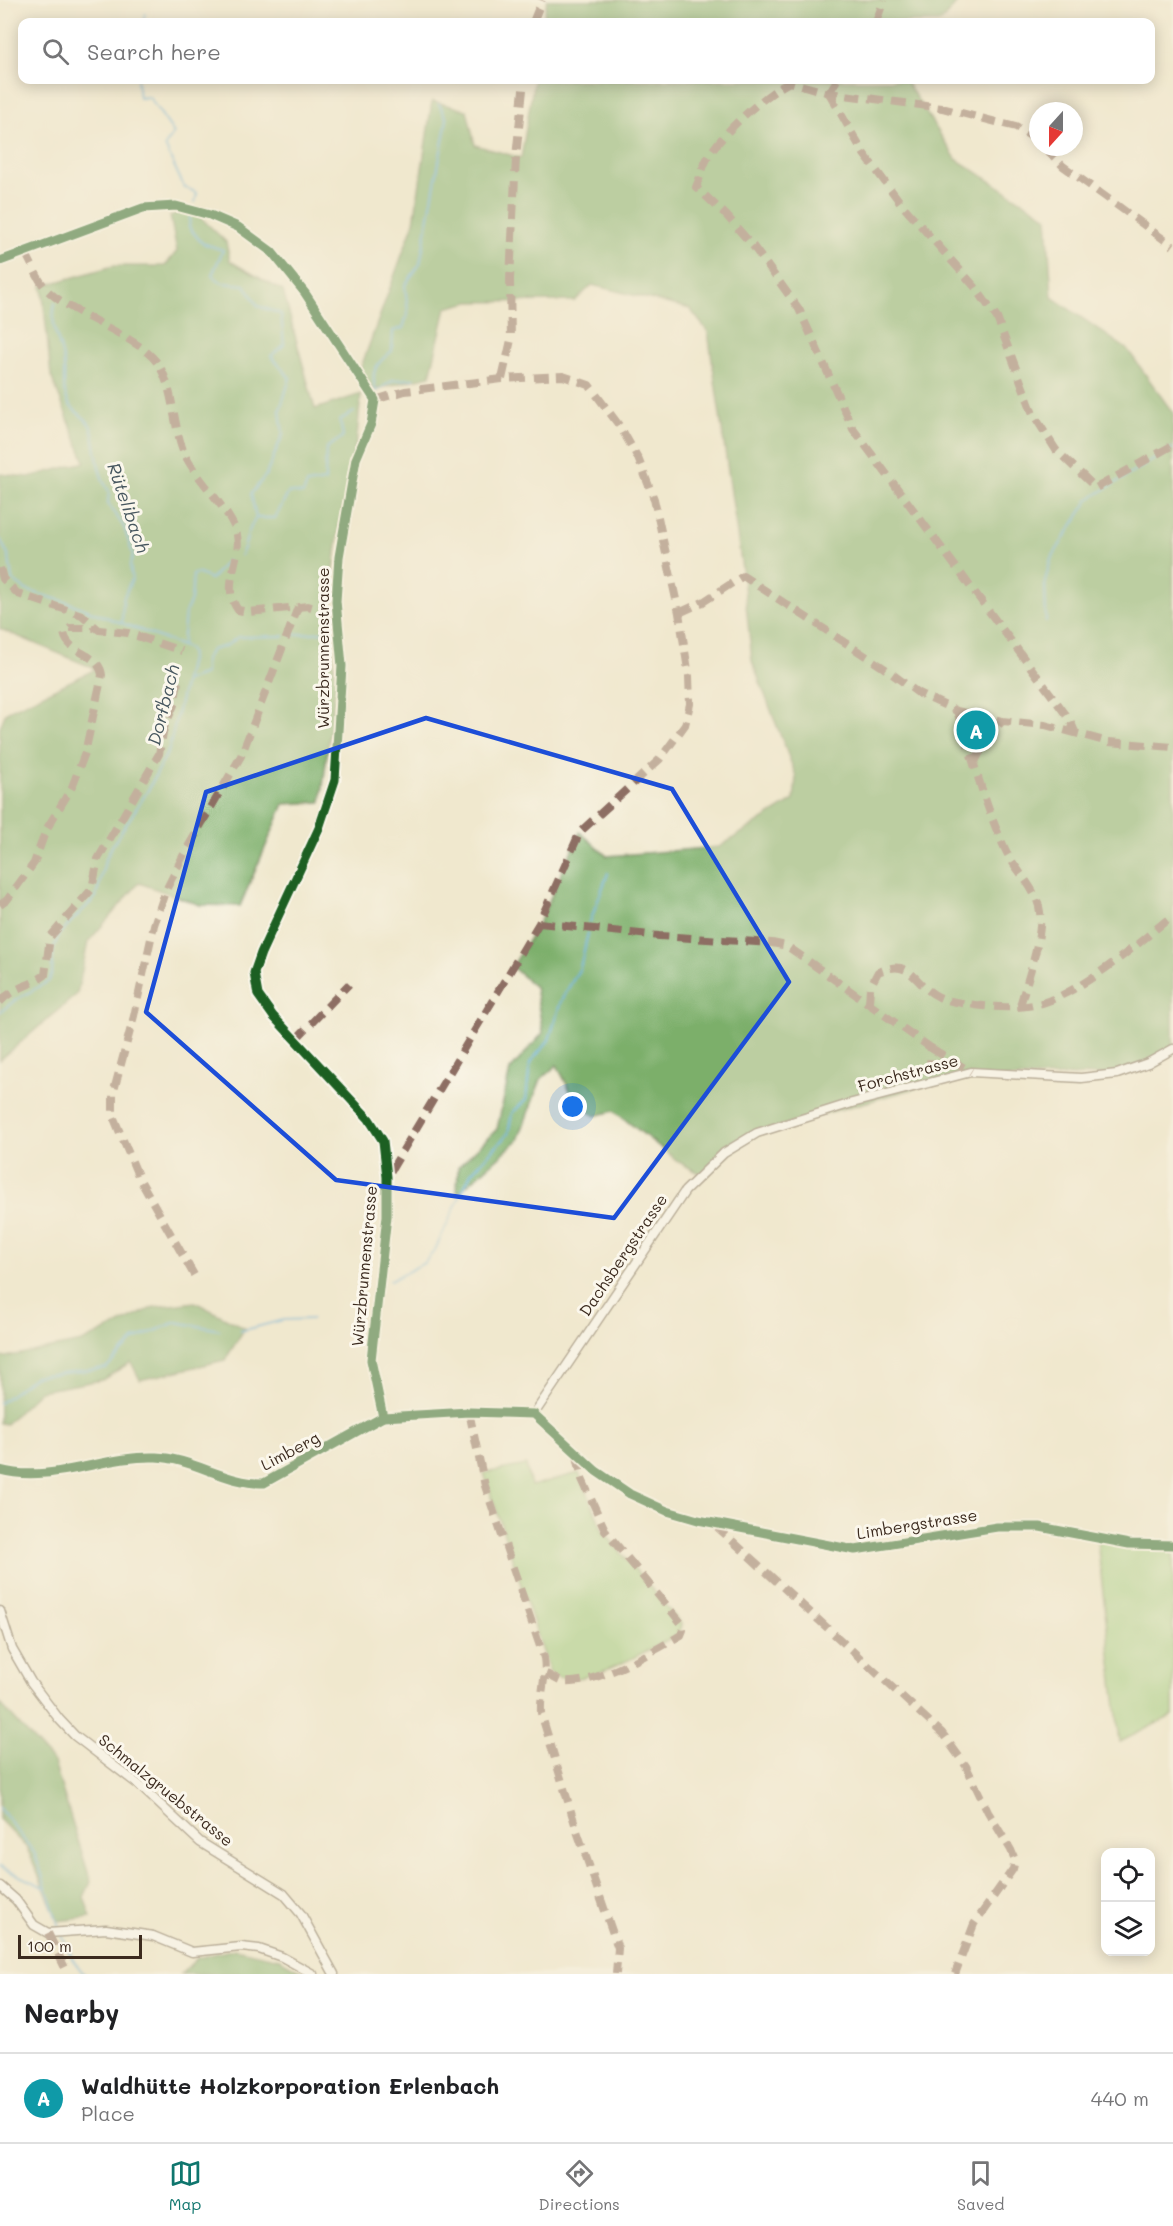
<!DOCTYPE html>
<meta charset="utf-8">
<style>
body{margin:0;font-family:Mali,sans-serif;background:#f2f2f2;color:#202124}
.controls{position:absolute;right:18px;bottom:18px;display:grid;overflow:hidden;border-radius:12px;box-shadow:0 3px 15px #0003}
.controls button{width:54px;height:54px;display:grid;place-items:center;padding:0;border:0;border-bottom:2px solid #e0e0e0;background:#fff;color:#202124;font:30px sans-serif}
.compass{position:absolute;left:1029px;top:102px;width:54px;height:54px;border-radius:50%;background:#fff;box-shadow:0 3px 15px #0003;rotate:201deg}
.scale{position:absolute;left:18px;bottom:15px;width:124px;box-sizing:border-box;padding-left:6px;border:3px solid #3b2a1e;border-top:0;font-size:16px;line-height:21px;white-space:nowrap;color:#3b2a1e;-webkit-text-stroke:4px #fbf7ec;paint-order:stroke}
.you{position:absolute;left:573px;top:1107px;width:21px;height:21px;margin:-15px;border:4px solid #fff;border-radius:50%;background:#1a73e8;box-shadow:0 0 0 9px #1a73e833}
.badge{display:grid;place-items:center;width:39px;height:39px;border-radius:50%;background:#0f766e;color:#fff;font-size:20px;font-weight:700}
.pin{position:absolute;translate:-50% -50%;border:3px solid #fff;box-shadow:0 2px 6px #0006}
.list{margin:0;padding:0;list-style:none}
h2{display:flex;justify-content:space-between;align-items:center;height:78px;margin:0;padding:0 24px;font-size:26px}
h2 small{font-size:20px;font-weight:400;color:#757577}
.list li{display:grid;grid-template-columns:39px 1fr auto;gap:18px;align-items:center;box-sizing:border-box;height:90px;padding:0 24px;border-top:2px solid #e0e0e0}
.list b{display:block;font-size:22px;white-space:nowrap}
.list p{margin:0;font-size:20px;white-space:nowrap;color:#757577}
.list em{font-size:20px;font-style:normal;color:#757577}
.icon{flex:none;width:33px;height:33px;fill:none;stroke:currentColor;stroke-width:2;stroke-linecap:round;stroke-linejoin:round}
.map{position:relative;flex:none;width:1173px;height:1974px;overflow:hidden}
.search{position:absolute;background:#fff;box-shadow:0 3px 15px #0003;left:18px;right:18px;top:18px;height:66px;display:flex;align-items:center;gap:15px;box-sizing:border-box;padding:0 21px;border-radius:12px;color:#757577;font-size:22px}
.sheet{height:168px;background:#fff}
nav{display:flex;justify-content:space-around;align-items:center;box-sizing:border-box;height:84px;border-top:2px solid #e0e0e0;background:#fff;font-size:16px;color:#757577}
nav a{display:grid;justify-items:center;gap:3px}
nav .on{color:#0f766e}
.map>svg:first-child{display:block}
.green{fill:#9acb7b;stroke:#6a7a4c;stroke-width:1.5}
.forest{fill:#7baf6b;stroke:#5b6c44;stroke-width:1.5}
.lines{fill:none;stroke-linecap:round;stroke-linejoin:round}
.stream{stroke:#5dabd7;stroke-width:2}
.minor-casing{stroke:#7a6c5c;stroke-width:11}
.minor{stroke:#fff;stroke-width:8}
.quiet{stroke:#8d6e63;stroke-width:8;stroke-dasharray:15 8;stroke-linecap:butt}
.cycleway-casing{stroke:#fbf7ec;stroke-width:13}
.cycleway{stroke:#1b5e20;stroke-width:9}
.marked{fill:none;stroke:#1d4ed8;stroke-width:4.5;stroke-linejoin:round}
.labels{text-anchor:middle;stroke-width:6;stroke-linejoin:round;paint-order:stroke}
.street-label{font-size:16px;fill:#3b2a1e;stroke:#fbf7ec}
.water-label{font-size:18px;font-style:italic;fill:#47575f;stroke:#fbf7ec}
</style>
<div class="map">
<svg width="1173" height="1974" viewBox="0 0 1173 1974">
<rect width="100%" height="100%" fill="#fbf7ec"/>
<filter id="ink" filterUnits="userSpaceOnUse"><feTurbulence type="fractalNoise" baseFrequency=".0167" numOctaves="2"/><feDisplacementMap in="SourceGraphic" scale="12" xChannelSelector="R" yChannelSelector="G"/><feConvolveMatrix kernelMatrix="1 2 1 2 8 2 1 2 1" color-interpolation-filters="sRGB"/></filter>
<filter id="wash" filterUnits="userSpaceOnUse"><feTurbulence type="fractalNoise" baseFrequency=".008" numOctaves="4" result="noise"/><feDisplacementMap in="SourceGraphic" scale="24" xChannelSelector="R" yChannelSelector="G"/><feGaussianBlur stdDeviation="1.35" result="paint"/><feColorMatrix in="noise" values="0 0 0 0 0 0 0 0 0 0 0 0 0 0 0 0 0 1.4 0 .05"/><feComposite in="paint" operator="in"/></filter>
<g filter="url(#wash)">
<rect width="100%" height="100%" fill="#f0e8ce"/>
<g class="green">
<path d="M526 1465 531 1486 579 1473 603 1531 681 1624 679 1634C650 1648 579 1694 550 1673L484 1473Z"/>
<polygon points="1097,1540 1173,1548 1173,1715 1120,1742"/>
</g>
<g class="forest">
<polygon points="547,0 959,0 941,22 543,22"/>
<polygon points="534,80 905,80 956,159 1047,217 1052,297 1128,350 1173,413 1173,1049 1117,1074 941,1081 757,1133 701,1174 679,1162 614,1111 595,1116 576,1103 557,1065 541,1079 518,1140 457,1194 458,1167 497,1129 510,1070 543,1033 535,987 512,967 539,923 580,832 607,856 719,847 794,800 796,776 752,661 743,576 708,332 690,309 592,285 575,301 469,302 446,308 430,376 373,390 360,370 414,222 432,101 467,110 475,145 521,158"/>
<polygon points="191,208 226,242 230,261 283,291 315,409 361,394 357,437 339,527 329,615 336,683 321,802 284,804 240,906 200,905 139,883 88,942 77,994 0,1060 0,727 6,712 96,669 0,629 0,474 29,477 85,462 51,376 42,286 113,266 165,266 177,251 170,216"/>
<polygon points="195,1302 245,1328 225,1360 140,1380 131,1362 102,1380 40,1391 6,1424 0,1423 0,1358 82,1342 154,1307"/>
<polygon points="0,1703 54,1763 91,1882 84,1897 91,1917 58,1921 27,1848 0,1820"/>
<polygon points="235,1949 280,1959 306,1974 181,1974 197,1958"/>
</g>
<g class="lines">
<g class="stream">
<polyline points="143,22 145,14"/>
<polyline points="137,80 139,98 149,97 174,133 165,146 184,187 197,193 195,202"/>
<path d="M190 217 189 227 202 243 223 250 212 275 222 283 245 285 258 306 281 314 284 345 271 356 290 378 280 410 283 434 266 475 251 494 256 518C244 535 249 540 241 555"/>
<path d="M55 303C49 333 62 340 64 366 65 379 62 389 68 402 74 414 88 416 92 430 97 450 97 475 109 491L108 503 124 527 133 555 130 565 132 579 123 599 122 623"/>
<path d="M414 379 393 380 376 392C370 372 375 364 392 351L393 331 403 328 408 312 405 285 420 264 447 119 439 104"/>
<polyline points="256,518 275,518 289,492 303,494 307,484 325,481 326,448 343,437 340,420 354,412"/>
<polyline points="0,539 9,557 12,580 26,590 69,603 182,646 189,649 191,655 169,749 147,792 112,846 105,861 96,897 59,934 53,951 52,973 49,981 14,1001 0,1012"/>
<polyline points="1046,621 1045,581 1051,559 1089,499 1173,448"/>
<polyline points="292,635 333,631"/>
<polyline points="182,646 185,613 191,600 193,575 197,573 211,579 227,561"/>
<polyline points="186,681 205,674 205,660 211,650 226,646 238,637 284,636"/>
<polyline points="590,922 608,873"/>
<polyline points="390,1281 424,1263 435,1250 471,1173 508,1134 512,1113 526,1100 530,1063 549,1040 561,1001 580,968 588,933"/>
<polyline points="241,1331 283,1320 312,1319"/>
<polyline points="0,1403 35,1376 106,1368 134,1340 176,1322 220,1330"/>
<polyline points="0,1808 35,1854 60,1930"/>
<polyline points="0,1867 46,1888"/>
<polyline points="62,1935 73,1960 84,1974"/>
</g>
</g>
</g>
<g filter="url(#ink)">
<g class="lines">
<defs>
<g id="minor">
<polyline points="0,261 143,208 176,206 210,215 238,227 272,252 305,293 375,400 371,424 356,459 339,557 336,601 342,666 335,780 319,828 261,953 254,973 258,995 273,1016 369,1119 383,1141 387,1177 387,1216 371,1360 383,1417"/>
<polyline points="534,1414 685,1191 724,1153 757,1133 852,1103 971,1072 1081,1078 1117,1074 1148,1063 1173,1049"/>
<path d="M0 1470C51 1484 105 1455 156 1457 192 1458 229 1485 264 1483L383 1417 469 1412 534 1414 596 1471 630 1494 667 1511 698 1520 855 1550 997 1527H1040L1129 1544 1173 1545"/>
<polyline points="0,1611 12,1649 31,1682 59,1719 75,1736 139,1785 200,1842 284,1894 301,1914 334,1974"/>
<polyline points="0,1886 16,1900 34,1925 48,1933 106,1929 153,1936 192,1952 241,1947 259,1949 282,1957 313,1974"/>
</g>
</defs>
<use href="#minor" class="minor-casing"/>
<use href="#minor" class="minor"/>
<g class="quiet">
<polyline points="533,22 542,0"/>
<polyline points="876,22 884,0"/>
<polyline points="829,93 864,154 903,206 975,287 997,318 1033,414 1056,450 1096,488 1173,445"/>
<polyline points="829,93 837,80"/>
<path d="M1038 141 1016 127 942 108 829 93 790 82C765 94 719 135 706 161 702 169 700 179 696 187L726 215 753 246 799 309 853 429 1070 720 1075 732"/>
<polyline points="1044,147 1063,166 1173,246"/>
<path d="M25 252C32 264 38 281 48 291 77 318 143 337 160 367 174 391 173 428 185 455 197 480 232 512 237 535 242 561 220 586 238 610L248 612 308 606 339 615"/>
<polyline points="502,379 511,340 510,279 516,157 524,80"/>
<polyline points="375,400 405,391 502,379 563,376 589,385 621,428 638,458 654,499 679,613 689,676 690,704 685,725 660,759 580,832 539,923 387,1177"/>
<polyline points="0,568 3,579 18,594 82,615 99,630 128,633 182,651"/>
<polyline points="679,613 703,602 743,576 884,668 918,693 957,711 1002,721 1045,725 1108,742 1173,747"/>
<path d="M957 711C973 758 985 808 1007 853 1017 872 1038 891 1040 912 1043 938 1027 980 1020 1006"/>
<polyline points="974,764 984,744 1002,721"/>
<path d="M0 905 7 900 34 863 46 830 72 787 85 753 102 675C99 652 68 655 64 633L70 628H94"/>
<polyline points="539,923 659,936 772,943 787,946 931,1048 929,1082"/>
<path d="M0 1002C15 986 29 987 45 975L50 937 92 889 98 859 159 754 164 728 174 705 178 682"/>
<path d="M869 1003 870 987 878 972C913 957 912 984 939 997 950 1002 963 1003 975 1005 997 1008 1027 1009 1048 1001 1088 987 1140 942 1173 915"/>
<polyline points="295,1040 349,984"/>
<polyline points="931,1048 971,1072"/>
<polyline points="194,1275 139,1178 113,1116 113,1094 134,1016 154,925 165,892 185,852 241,756 298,607"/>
<path d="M469 1412 485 1486 544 1658C547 1677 540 1693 541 1713L577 1831 618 1948 616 1974"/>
<polyline points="715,1525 942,1733 966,1766 988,1812 1011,1850 1015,1860 1013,1869 974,1924 955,1974"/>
<path d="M546 1674C551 1676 558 1681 563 1682 597 1685 652 1652 681 1635L683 1630 682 1624 606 1532 582 1479 577 1456"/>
<polyline points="48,1933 68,1974"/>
</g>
<defs>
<g id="cycleway">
<polyline points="0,261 143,208 176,206 210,215 238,227 272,252 305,293 375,400 371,424 356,459 339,557 336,601 342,666 335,780 319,828 261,953 254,973 258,995 273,1016 369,1119 383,1141 387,1177 387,1216 371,1360 383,1417"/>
<path d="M0 1470C51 1484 105 1455 156 1457 192 1458 229 1485 264 1483L383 1417 469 1412 534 1414 596 1471 630 1494 667 1511 698 1520 855 1550 997 1527H1040L1129 1544 1173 1545"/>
</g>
</defs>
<use href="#cycleway" class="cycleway-casing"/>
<use href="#cycleway" class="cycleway"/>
</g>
</g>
<path d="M0 0H1173V1974H0ZM426 718 672 789 789 982 614 1218 336 1180 146 1012 206 792Z" fill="#f0e8ce" fill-opacity=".55" fill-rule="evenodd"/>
<path class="marked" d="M426 718 672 789 789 982 614 1218 336 1180 146 1012 206 792Z"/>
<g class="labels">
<g class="street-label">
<text transform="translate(323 648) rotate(-90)" y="6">Würzbrunnenstrasse</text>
<text transform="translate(908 1073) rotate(-15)" y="6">Forchstrasse</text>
<text transform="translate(623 1255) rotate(-56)" y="6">Dachsbergstrasse</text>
<text transform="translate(364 1266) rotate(-85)" y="6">Würzbrunnenstrasse</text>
<text transform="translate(290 1451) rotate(-28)" y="6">Limberg</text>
<text transform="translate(917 1524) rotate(-9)" y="6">Limbergstrasse</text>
<text transform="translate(166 1790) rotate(39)" y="6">Schmalzgruebstrasse</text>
</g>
<g class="water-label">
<text transform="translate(128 508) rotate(71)" y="6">Rütelibach</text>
<text transform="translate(164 705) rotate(-76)" y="6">Dorfbach</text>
</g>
</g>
</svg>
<div class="controls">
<button><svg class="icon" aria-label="locate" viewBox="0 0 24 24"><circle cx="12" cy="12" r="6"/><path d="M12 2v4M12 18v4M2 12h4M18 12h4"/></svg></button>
<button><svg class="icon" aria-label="layers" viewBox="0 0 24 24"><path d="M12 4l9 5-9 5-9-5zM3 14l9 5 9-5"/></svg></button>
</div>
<svg class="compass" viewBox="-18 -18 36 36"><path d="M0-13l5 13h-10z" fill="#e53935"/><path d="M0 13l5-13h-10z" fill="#757577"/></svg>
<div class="scale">100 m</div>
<div class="you"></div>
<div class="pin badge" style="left:976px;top:730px;background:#0f9aa8">A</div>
<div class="search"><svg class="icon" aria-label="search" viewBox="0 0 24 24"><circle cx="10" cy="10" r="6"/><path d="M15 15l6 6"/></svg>Search here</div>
</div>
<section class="sheet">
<h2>Nearby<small></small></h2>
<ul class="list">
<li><span class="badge" style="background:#0f9aa8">A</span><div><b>Waldhütte Holzkorporation Erlenbach</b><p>Place</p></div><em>440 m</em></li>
</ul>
</section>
<nav>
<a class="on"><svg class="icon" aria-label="map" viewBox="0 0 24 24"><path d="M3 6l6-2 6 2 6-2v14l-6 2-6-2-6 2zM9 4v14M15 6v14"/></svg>Map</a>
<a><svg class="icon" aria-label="directions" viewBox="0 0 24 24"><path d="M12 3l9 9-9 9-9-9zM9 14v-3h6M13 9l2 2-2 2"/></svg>Directions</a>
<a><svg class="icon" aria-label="saved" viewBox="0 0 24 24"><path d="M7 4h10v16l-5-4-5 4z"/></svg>Saved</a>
</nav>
